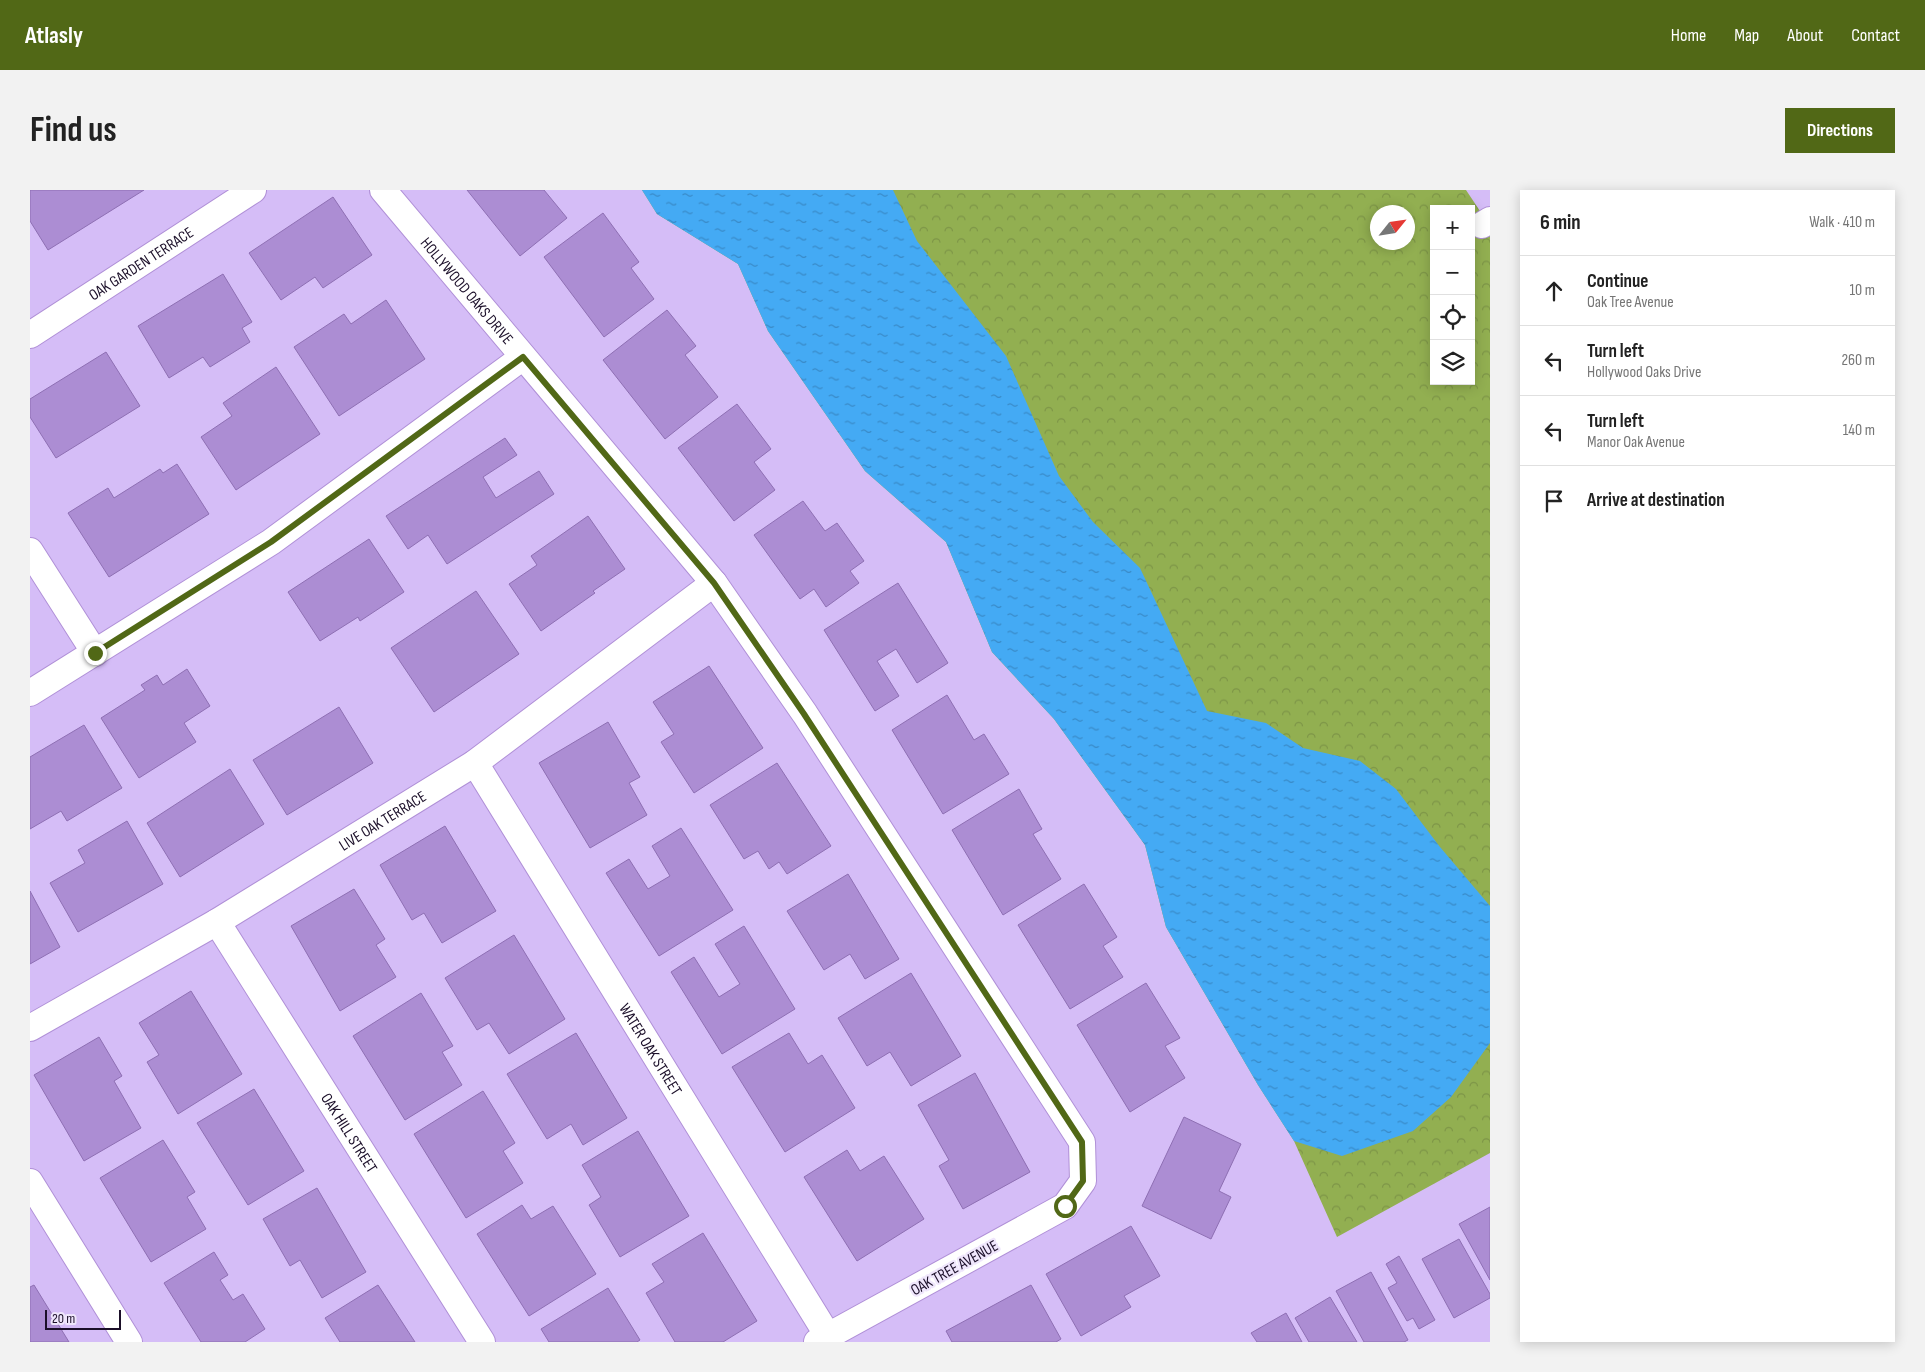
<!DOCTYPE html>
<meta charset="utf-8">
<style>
body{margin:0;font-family:"Sofia Sans Condensed",sans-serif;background:#f2f2f2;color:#222}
.controls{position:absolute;right:15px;top:15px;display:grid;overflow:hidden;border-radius:0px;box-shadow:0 2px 12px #0003}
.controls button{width:45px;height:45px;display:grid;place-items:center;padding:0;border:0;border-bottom:1px solid #e0e0e0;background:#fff;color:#222;font:25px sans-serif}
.compass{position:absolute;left:1340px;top:15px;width:45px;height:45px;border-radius:50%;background:#fff;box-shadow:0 2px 12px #0003;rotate:60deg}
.scale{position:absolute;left:15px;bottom:12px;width:76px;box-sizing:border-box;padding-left:5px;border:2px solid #1b0f29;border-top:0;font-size:14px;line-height:18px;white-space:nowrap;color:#1b0f29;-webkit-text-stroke:4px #efe6fc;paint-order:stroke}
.stop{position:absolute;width:15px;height:15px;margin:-11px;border:4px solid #516816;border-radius:50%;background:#fff}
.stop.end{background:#516816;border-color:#fff;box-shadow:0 1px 5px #0008}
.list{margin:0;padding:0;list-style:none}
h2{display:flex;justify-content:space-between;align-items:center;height:65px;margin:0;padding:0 20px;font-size:21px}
h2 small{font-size:16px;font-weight:400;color:#767676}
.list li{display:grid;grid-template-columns:32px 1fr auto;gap:15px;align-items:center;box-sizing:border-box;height:70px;padding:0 20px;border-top:1px solid #e0e0e0}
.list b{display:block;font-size:19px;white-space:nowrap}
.list p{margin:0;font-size:16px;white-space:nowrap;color:#767676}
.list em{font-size:16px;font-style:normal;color:#767676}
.icon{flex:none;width:28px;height:28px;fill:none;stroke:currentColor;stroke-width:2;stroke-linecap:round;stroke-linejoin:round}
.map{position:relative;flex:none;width:1460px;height:1152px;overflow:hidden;border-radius:0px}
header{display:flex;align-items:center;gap:30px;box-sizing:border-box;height:70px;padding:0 25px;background:#516816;color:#fff}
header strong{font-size:24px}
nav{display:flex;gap:28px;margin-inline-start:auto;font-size:18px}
.intro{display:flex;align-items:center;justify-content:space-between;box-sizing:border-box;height:120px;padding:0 30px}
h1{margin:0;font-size:35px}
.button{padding:12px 22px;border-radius:0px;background:#516816;color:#fff;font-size:18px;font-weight:700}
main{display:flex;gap:30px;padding:0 30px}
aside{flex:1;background:#fff;border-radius:0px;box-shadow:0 2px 12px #0003}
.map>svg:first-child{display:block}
.park{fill:url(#park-crowns);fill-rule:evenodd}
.water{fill:url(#water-ripples)}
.building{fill:#ac8dd3;stroke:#8e6fb3}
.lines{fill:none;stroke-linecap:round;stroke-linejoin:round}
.minor-casing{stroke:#b090d7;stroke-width:28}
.minor{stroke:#fff;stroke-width:26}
.route{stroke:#516816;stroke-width:6}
.labels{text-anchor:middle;stroke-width:4.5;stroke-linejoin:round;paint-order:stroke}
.street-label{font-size:16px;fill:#1b0f29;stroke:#efe6fc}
</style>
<header>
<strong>Atlasly</strong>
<nav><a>Home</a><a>Map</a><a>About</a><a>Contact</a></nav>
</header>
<div class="intro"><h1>Find us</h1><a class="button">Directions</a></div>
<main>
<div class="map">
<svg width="1460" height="1152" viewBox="0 0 1460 1152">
<defs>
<pattern id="park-crowns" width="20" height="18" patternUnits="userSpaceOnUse" patternTransform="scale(1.25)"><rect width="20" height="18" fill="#92af51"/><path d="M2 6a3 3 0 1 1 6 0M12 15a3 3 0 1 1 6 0" fill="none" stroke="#7d9547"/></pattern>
<pattern id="water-ripples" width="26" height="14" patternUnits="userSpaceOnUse" patternTransform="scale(1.25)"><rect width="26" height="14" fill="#44aaf4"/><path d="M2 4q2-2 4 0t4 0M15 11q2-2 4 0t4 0" fill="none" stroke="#3889c6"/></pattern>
</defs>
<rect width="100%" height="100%" fill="#d5bdf7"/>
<path class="park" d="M612 0H1436L1460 36V963L1307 1047 1264 951 1228 895 1136 737 1115 655 1024 529 962 462 916 352 835 281 738 141 708 74 627 24ZM1404 19H1441V191H1404ZM1348 22H1378V52H1348Z"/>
<polygon class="water" points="612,0 863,0 887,51 976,166 1029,286 1063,332 1110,378 1177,521 1236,533 1273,558 1330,571 1366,599 1410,657 1460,716 1460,853 1421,907 1383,941 1312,966 1264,951 1228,895 1136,737 1115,655 1024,529 962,462 916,352 835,281 738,141 708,74 627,24"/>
<g class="building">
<polygon points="0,0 114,0 18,60 0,31"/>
<polygon points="437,0 514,0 537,28 490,66"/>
<polygon points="303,7 342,65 293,98 285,87 251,110 219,63"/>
<polygon points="573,23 609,72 601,78 624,109 574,147 514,67"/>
<polygon points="193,84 222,132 212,138 220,152 180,177 173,167 139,188 108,136"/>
<polygon points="356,110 395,169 309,226 264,157 314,124 321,134"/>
<polygon points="637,120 666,156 655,165 688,207 635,249 573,170"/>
<polygon points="76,162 110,216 26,268 0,227 0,209"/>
<polygon points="246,177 290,244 206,300 171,247 202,226 193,213"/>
<polygon points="707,214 741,259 724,272 745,300 704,331 648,258"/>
<polygon points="475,248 487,265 453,287 466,308 509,281 524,304 417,374 398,345 378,359 356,326"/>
<polygon points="147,274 179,324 79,387 38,323 78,298 84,308 130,279 133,283"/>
<polygon points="773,311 795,341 807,333 834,371 820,381 829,393 796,417 784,399 770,409 724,345"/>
<polygon points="558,326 595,379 563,401 565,403 511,441 479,394 507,375 501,366"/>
<polygon points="339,349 374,402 330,431 328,427 290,451 258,402"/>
<polygon points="868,393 918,473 887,493 866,459 847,471 869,506 845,521 794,440"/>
<polygon points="446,401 489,464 404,522 361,458"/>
<polygon points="679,476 733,558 664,603 631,552 644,544 623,512"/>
<polygon points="157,479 180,516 154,533 166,552 109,588 71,528 115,500 111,495 127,485 133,495"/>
<polygon points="917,505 944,550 954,544 979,584 913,624 862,540"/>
<polygon points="309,517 343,573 257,625 223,570"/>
<polygon points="578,532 610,587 599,593 617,625 560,658 509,573"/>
<polygon points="54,535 92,598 37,631 31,621 0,639 0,567"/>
<polygon points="747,573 801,656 757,684 749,672 739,679 728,661 714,669 680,615"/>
<polygon points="200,579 234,634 150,687 117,633"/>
<polygon points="989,599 1012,639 1003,644 1031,689 973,725 922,640"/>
<polygon points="97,631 133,694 48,742 20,693 55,673 48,660"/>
<polygon points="415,636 466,721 412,753 394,723 382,730 350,675"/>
<polygon points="651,638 703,720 629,766 576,683 599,669 618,699 640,686 622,656"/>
<polygon points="818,684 869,769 835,789 820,764 794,780 757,721"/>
<polygon points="1054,694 1087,747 1073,756 1093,787 1040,819 988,735"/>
<polygon points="324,699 355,749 346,755 366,787 310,821 261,736"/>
<polygon points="0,701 30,757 0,774"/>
<polygon points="714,736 765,819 692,864 641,782 664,767 689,807 710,794 685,754"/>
<polygon points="484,745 535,829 479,864 459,833 447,840 415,788"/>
<polygon points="881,783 931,866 881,896 860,862 837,876 808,828"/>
<polygon points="1116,793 1150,848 1135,856 1155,888 1100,922 1047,835"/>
<polygon points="161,801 212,884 148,924 117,872 129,865 109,833"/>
<polygon points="391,803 423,856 412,862 432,895 375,930 323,846"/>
<polygon points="546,843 597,928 553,955 541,934 517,949 477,884"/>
<polygon points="759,843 778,874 792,865 825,918 755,962 702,877"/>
<polygon points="69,847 92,886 84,891 111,938 54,971 4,885"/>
<polygon points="945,883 1000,982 933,1019 909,976 919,970 888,915"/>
<polygon points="224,899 274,981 218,1015 167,933"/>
<polygon points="453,901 485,953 473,961 493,993 436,1028 384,944"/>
<polygon points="1154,927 1211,954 1189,1001 1201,1007 1181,1049 1112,1016"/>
<polygon points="608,941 659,1026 590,1067 559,1015 571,1007 552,975"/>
<polygon points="133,950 165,1002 157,1007 176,1039 121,1072 70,988"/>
<polygon points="817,960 830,981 854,966 894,1029 827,1071 774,987"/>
<polygon points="287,998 336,1082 292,1108 270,1070 260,1076 233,1029"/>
<polygon points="492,1015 501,1029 523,1016 566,1084 499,1126 447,1044"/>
<polygon points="1460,1017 1460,1090 1429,1034"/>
<polygon points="1101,1036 1130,1086 1094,1106 1101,1117 1051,1146 1016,1084"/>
<polygon points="673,1043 727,1131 693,1152 645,1152 616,1103 634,1092 622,1074"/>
<polygon points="1429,1049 1460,1104 1460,1108 1424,1128 1392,1069"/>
<polygon points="184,1062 198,1085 190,1090 203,1110 213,1104 235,1139 215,1152 171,1152 134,1093"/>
<polygon points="1369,1066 1405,1130 1389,1139 1383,1128 1377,1131 1358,1098 1367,1093 1356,1074"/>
<polygon points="1341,1082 1378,1150 1374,1152 1334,1152 1306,1101"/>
<polygon points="4,1095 39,1152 0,1152 0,1097"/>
<polygon points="348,1095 385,1152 310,1152 295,1128"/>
<polygon points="1001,1095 1031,1149 1026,1152 922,1152 916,1141"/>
<polygon points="578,1098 610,1150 607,1152 519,1152 511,1139"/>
<polygon points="1300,1107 1327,1152 1279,1152 1265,1128"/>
<polygon points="1256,1123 1272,1152 1227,1152 1221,1143"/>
</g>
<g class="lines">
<defs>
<g id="minor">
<path id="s1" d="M353 0 684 393 775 524 1052 952 1053 991 1035 1016 787 1152"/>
<polyline points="1452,35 1460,30"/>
<path id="s2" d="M0 145 223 0"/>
<polyline points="0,361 65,463"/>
<polyline points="0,503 241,352 493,167"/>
<path id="s3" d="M445 573 798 1146"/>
<path id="s4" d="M187 732 452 1152"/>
<path id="s5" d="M0 838 187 732 445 573 684 393"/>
<polyline points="0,992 99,1152"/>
</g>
</defs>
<use href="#minor" class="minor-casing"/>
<use href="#minor" class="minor"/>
</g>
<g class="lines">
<polyline class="route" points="65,463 241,352 493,167 684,393 774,524 1052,952 1053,991 1035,1016"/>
</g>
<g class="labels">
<g class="street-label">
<text dy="6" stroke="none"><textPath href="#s2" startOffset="132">OAK GARDEN TERRACE</textPath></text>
<text dy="6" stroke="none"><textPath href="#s1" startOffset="131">HOLLYWOOD OAKS DRIVE</textPath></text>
<text dy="6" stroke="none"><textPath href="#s5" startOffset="409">LIVE OAK TERRACE</textPath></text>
<text dy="6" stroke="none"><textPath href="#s3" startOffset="336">WATER OAK STREET</textPath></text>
<text dy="6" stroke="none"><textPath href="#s4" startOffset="249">OAK HILL STREET</textPath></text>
<text transform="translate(924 1077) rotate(-29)" y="6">OAK TREE AVENUE</text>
</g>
</g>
</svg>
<div class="controls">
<button>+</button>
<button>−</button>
<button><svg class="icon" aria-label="locate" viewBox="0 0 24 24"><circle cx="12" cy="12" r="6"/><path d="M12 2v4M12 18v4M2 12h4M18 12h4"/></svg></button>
<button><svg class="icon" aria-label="layers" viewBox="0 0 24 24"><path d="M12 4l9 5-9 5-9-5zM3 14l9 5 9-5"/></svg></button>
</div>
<svg class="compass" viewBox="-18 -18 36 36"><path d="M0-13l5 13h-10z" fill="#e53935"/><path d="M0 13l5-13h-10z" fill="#767676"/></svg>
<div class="scale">20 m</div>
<div class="stop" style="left:1035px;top:1016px"></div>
<div class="stop end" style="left:65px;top:463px"></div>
</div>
<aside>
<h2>6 min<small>Walk · 410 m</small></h2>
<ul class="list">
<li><svg class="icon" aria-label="ahead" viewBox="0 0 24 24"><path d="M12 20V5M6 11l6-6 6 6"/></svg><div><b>Continue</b><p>Oak Tree Avenue</p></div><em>10 m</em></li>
<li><svg class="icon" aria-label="left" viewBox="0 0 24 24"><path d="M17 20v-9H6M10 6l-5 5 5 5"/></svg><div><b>Turn left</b><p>Hollywood Oaks Drive</p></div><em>260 m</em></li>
<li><svg class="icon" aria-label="left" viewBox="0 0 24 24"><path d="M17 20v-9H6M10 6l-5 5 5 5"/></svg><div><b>Turn left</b><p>Manor Oak Avenue</p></div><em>140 m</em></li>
<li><svg class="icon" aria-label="arrive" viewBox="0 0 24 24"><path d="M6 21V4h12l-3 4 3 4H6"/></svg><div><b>Arrive at destination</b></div></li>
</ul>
</aside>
</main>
